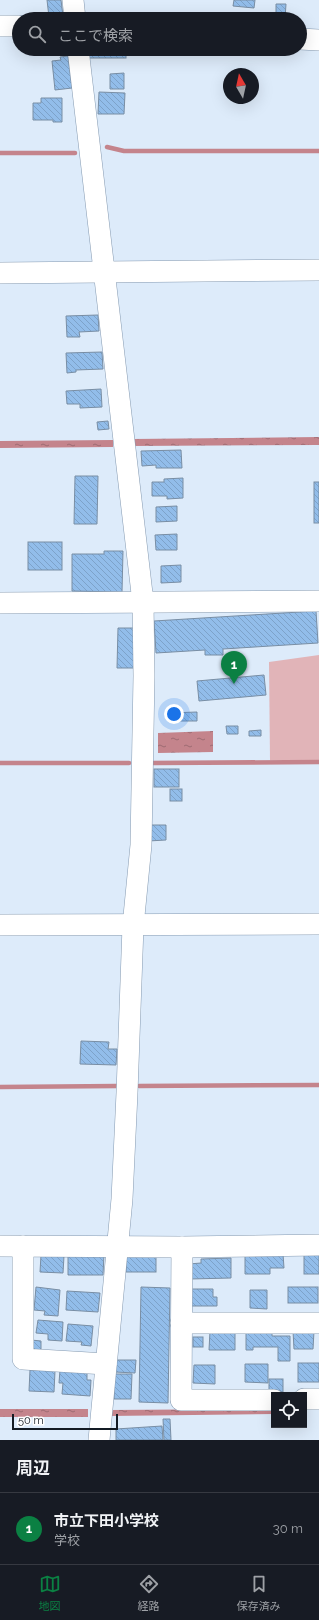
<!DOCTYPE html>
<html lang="ja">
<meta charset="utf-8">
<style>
body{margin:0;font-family:Raleway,"Noto Sans JP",sans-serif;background:#20242c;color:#f1f3f6}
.controls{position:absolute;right:12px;bottom:12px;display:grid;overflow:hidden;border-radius:0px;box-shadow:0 4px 16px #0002}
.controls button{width:36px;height:36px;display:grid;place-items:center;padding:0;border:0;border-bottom:1px solid #363941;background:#171b24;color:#f1f3f6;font:20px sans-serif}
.compass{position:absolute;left:223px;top:68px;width:36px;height:36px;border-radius:50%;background:#171b24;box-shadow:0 4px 16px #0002;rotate:351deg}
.scale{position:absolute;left:12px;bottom:10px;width:106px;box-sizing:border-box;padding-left:4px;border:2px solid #131b24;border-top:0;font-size:11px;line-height:14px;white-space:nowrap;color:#131b24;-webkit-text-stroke:3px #fff;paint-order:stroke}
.you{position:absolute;left:174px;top:714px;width:14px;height:14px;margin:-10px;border:3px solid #fff;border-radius:50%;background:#1a73e8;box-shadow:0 0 0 6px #1a73e833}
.badge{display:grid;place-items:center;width:26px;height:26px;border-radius:50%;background:#0b8043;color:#fff;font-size:13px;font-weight:700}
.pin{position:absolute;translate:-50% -33px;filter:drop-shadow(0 1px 2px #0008)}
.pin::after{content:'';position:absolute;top:21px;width:14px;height:12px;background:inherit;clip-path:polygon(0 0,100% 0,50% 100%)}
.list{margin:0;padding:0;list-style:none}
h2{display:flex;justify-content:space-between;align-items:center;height:52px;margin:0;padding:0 16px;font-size:17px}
h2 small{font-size:13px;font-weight:400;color:#9ea1a6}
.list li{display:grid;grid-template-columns:26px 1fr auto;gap:12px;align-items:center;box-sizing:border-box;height:72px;padding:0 16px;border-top:1px solid #363941}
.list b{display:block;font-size:15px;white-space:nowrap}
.list p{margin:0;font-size:13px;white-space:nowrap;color:#9ea1a6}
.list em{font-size:13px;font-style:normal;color:#9ea1a6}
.icon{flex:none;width:22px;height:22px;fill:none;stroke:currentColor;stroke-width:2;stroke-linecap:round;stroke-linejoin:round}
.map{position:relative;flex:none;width:319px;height:1440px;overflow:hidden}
.search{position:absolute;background:#171b24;box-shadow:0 4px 16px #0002;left:12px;right:12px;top:12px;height:44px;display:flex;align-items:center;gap:10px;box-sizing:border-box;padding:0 14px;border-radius:22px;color:#9ea1a6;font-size:15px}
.sheet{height:124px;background:#171b24}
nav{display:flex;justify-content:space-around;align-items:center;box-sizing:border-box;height:56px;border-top:1px solid #363941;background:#171b24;font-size:11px;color:#9ea1a6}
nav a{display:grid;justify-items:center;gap:2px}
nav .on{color:#0b8043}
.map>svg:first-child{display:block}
.park{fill:#e1b4b8}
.water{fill:url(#water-ripples)}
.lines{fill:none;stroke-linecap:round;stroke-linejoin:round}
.stream{stroke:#c4848c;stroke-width:4.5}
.building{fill:url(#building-back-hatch);stroke:#798ea4}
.minor-casing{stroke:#859ab1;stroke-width:22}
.minor{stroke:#fff;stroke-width:21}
</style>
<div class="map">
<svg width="319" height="1440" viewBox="0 0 319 1440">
<defs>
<pattern id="water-ripples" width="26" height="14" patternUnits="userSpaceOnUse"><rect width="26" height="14" fill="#c4848c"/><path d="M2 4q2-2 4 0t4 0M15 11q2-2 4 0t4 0" fill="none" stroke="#9e6b72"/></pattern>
<pattern id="building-back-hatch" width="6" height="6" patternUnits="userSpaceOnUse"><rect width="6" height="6" fill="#92bdea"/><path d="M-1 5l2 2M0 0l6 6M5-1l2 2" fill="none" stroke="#7da2c9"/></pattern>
</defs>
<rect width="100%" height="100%" fill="#ddebfa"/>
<polygon class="park" points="319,655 319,760 270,760 269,662"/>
<g class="water">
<polygon points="319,437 319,445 132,446 132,439"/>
<polygon points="113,440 113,447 0,448 0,441"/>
<polygon points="213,731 213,752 158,753 158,733"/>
<rect x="0" y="1409" width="88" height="8"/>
<polygon points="274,1409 274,1414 109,1416 109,1410"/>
</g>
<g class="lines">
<g class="stream">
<polyline points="107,147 124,151 319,151"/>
<polyline points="0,153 75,153"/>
<polyline points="0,763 129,763"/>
<polyline points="151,763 319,762"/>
<polyline points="139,1086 319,1085"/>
<polyline points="0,1087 117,1086"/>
</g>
</g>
<g class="building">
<polygon points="47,0 61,0 63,16 49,17"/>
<polygon points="234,0 255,0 254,8 233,6"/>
<polygon points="276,4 286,4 285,19 276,19"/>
<rect x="89" y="49" width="37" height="9"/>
<polygon points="68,56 72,88 55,90 52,61 61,60 60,57"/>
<polygon points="124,73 124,89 110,89 110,74"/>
<polygon points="99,92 125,93 124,114 98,114"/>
<polygon points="41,98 62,98 62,122 53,122 53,120 33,120 33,103 41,103"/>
<polygon points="98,315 99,331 79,332 80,337 67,337 66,316"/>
<polygon points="102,352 103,369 76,370 76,372 67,373 66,353"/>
<polygon points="101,389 102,407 80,408 80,404 67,404 66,391"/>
<polygon points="108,421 109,429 98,430 97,422"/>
<polygon points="181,450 182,468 156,468 156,465 142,466 141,451"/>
<polygon points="75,476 98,476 97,524 74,524"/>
<polygon points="183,478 183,498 167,499 167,496 152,496 152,482 164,482 164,479"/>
<rect x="314" y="482" width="5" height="41"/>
<polygon points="177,506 177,521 156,522 156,507"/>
<polygon points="177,534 177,550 156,550 155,535"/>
<rect x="28" y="542" width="34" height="28"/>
<polygon points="104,551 123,551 122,592 72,591 72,554 104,554"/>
<polygon points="181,565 181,582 161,583 161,566"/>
<polygon points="316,611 318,643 223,649 223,655 205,655 205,650 156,653 154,621"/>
<polygon points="118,628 135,628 134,668 117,668"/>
<polygon points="264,675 266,695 199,701 197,681"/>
<polygon points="197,712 197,721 169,721 169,713"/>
<polygon points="226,726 238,726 238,734 227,734"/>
<polygon points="261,730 261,736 249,736 249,731"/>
<rect x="154" y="769" width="25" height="18"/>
<rect x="170" y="789" width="12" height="12"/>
<polygon points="148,825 166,825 166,840 148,841"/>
<polygon points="81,1041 109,1042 108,1049 117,1049 116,1065 80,1064"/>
<rect x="126" y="1252" width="30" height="20"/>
<polygon points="68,1253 104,1254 103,1275 68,1275"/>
<polygon points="245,1254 283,1254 284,1268 270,1268 270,1274 245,1274"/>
<polygon points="41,1255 64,1256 63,1273 40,1272"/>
<rect x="304" y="1255" width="15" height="19"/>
<polygon points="231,1258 231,1278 190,1279 189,1264 201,1263 201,1259"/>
<polygon points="36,1287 60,1290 58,1316 44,1315 45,1311 34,1310"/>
<polygon points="141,1287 170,1288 168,1403 139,1402"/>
<rect x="288" y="1287" width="30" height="16"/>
<polygon points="190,1289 213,1289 213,1297 217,1297 217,1306 190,1306"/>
<polygon points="250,1290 267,1290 267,1309 250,1308"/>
<polygon points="67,1291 100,1293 98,1312 66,1310"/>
<polygon points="38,1320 63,1322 62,1341 48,1340 48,1334 36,1333"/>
<polygon points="68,1324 93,1326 91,1346 81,1345 82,1342 66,1341"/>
<polygon points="210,1331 235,1331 235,1350 209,1350"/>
<polygon points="246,1331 272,1331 272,1336 290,1336 290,1361 278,1361 278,1347 253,1347 253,1350 246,1350"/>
<polygon points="293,1331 314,1331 313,1349 294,1349"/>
<rect x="193" y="1337" width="10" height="10"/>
<polygon points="31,1340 41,1341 41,1350 30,1349"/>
<polygon points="116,1360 136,1360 135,1373 115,1372"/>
<rect x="298" y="1363" width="21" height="19"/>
<polygon points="245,1364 268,1364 268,1383 245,1382"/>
<polygon points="194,1365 215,1365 215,1384 193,1383"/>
<polygon points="30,1370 55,1371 54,1392 29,1391"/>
<polygon points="60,1370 87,1372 87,1380 91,1380 90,1396 62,1394 63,1383 59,1383"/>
<polygon points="114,1374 132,1374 131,1399 114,1399"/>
<rect x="269" y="1379" width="14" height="13"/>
<polygon points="163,1419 170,1419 171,1440 164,1440"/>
<polygon points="162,1426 163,1440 116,1440 116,1429"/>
</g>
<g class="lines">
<defs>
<g id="minor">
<polyline points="73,0 75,19"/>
<polyline points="0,26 19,26"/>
<polyline points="300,39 319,40"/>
<polyline points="78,49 143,602 144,676 141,845 133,926 127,1093 122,1199 99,1440"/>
<polyline points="0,273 319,270"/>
<polyline points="0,603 319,601"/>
<polyline points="0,925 319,924"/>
<polyline points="0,1246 182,1247 319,1245"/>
<polyline points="23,1246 23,1359 106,1364"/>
<polyline points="182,1247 181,1400 274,1400"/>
<polyline points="181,1323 319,1323"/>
<polyline points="304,1399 319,1399"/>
</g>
</defs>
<use href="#minor" class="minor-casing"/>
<use href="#minor" class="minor"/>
</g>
</svg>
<div class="controls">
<button><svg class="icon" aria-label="locate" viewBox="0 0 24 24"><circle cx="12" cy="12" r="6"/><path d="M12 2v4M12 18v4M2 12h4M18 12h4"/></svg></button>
</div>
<svg class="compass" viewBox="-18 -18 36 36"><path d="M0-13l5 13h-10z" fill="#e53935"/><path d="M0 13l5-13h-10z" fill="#9ea1a6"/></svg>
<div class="scale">50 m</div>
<div class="you"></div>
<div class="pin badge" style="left:234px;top:684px">1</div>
<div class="search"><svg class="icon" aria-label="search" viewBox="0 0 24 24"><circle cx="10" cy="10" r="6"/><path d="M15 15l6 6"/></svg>ここで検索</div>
</div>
<section class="sheet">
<h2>周辺<small></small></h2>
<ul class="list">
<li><span class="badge">1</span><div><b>市立下田小学校</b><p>学校</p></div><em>30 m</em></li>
</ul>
</section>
<nav>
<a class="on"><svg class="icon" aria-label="map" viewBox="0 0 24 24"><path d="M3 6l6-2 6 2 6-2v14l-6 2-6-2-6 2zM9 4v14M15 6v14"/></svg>地図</a>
<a><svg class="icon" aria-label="directions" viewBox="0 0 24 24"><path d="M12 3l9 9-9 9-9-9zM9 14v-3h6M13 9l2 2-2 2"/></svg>経路</a>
<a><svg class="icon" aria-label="saved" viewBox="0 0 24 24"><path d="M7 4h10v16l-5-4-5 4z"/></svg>保存済み</a>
</nav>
